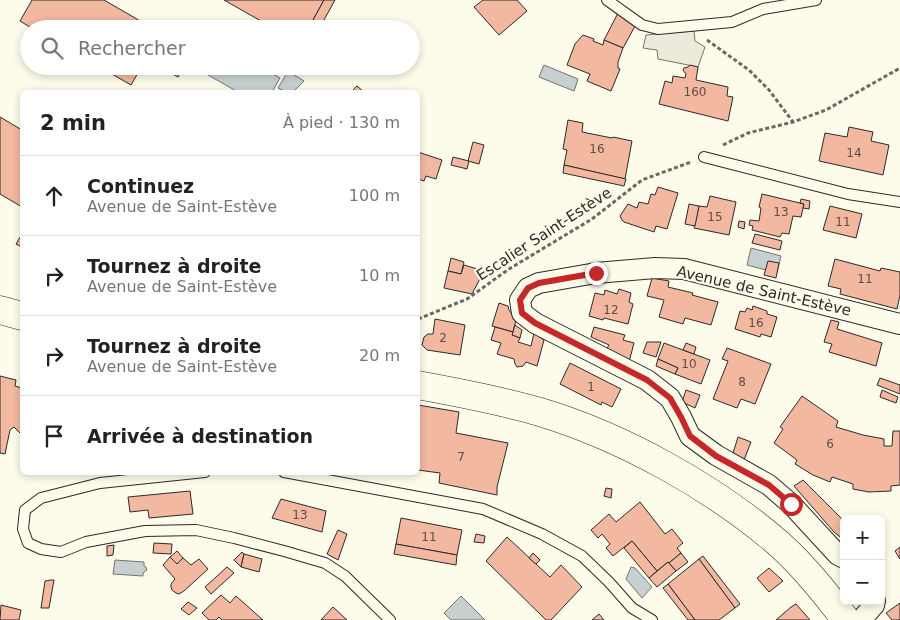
<!DOCTYPE html>
<html lang="fr">
<meta charset="utf-8">
<style>
body{margin:0;font-family:"DejaVu Sans",sans-serif;background:#f2f2f2;color:#222}
.controls{position:absolute;right:15px;bottom:15px;display:grid;overflow:hidden;border-radius:8px;box-shadow:0 2px 8px #0003}
.controls button{width:45px;height:45px;display:grid;place-items:center;padding:0;border:0;border-bottom:1px solid #e0e0e0;background:#fff;color:#222;font:25px sans-serif}
.stop{position:absolute;width:15px;height:15px;margin:-11px;border:4px solid #c62828;border-radius:50%;background:#fff}
.stop.end{background:#c62828;border-color:#fff;box-shadow:0 1px 5px #0008}
.list{margin:0;padding:0;list-style:none}
h2{display:flex;justify-content:space-between;align-items:center;height:65px;margin:0;padding:0 20px;font-size:21px}
h2 small{font-size:16px;font-weight:400;color:#767676}
.list li{display:grid;grid-template-columns:32px 1fr auto;gap:15px;align-items:center;box-sizing:border-box;height:80px;padding:0 20px;border-top:1px solid #e0e0e0}
.list b{display:block;font-size:19px;white-space:nowrap}
.list p{margin:0;font-size:16px;white-space:nowrap;color:#767676}
.list em{font-size:16px;font-style:normal;color:#767676}
.icon{flex:none;width:28px;height:28px;fill:none;stroke:currentColor;stroke-width:2;stroke-linecap:round;stroke-linejoin:round}
.map{position:relative;flex:none;width:900px;height:620px;overflow:hidden}
.search{position:absolute;background:#fff;box-shadow:0 2px 8px #0003;left:20px;top:20px;width:400px;height:55px;display:flex;align-items:center;gap:12px;box-sizing:border-box;padding:0 18px;border-radius:28px;color:#767676;font-size:19px}
.panel{position:absolute;background:#fff;box-shadow:0 2px 8px #0003;left:20px;top:90px;width:400px;height:385px;border-radius:8px}
.map>svg:first-child{display:block}
.parking{fill:#eceadb;stroke:#74746e}
.water{fill:#c7d0d0;stroke:#74746e}
.building{fill:#f2b8a0;stroke:#2b2b2b}
.lines{fill:none;stroke-linecap:round;stroke-linejoin:round}
.lane-casing{stroke:#2b2b2b;stroke-width:12}
.street-casing{stroke:#2b2b2b;stroke-width:22}
.secondary-casing{stroke:#2b2b2b;stroke-width:29}
.path{stroke:#6a6964;stroke-width:3;stroke-dasharray:4 2.5;stroke-linecap:butt}
.lane{stroke:#fdfbea;stroke-width:10}
.street{stroke:#fdfbea;stroke-width:20}
.secondary{stroke:#fdfbea;stroke-width:28}
.route{stroke:#c62828;stroke-width:6}
.labels{text-anchor:middle;stroke-width:4;stroke-linejoin:round;paint-order:stroke}
.number-label{font-size:12px;fill:#5d4e48}
.street-label{font-size:15px;fill:#2b2b2b;stroke:#fdfbea}
</style>
<div class="map">
<svg width="900" height="620" viewBox="0 0 900 620">
<rect width="100%" height="100%" fill="#fdfbea"/>
<polygon class="parking" points="694,31 695,41 705,47 698,67 658,59 657,50 643,48 646,35"/>
<g class="water">
<polygon points="544,65 578,79 574,91 539,77"/>
<polygon points="213,66 259,66 280,78 272,92 238,92 208,75"/>
<polygon points="288,71 304,81 293,92 286,92 278,88"/>
<polygon points="751,248 781,256 777,273 747,265"/>
<polygon points="115,560 144,562 144,566 146,567 147,570 143,573 143,576 113,574"/>
<polygon points="631,567 635,568 652,587 642,598 626,579"/>
<polygon points="461,596 485,620 451,620 444,613"/>
</g>
<g class="building">
<polygon points="32,0 104,0 154,29 33,29 20,21"/>
<polygon points="224,0 324,0 308,29 275,29"/>
<polygon points="324,0 335,0 319,29 308,29"/>
<polygon points="483,0 517,0 527,11 499,35 474,7"/>
<polygon points="618,13 635,26 623,48 604,40"/>
<polygon points="583,35 594,39 593,41 603,45 604,40 623,48 618,62 618,68 620,69 611,91 587,81 590,74 567,65 575,44"/>
<polygon points="690,65 698,67 696,80 728,87 727,96 733,97 728,121 659,104 665,81 672,83 673,76 685,78 686,74 683,70 684,68 688,67"/>
<polygon points="98,66 142,66 131,85"/>
<polygon points="158,66 184,66 178,77"/>
<polygon points="357,86 364,92 351,92"/>
<polygon points="0,117 22,130 22,207 0,194"/>
<polygon points="568,120 583,123 582,132 612,138 613,137 632,141 625,179 564,165 567,150 563,149"/>
<polygon points="849,127 873,132 871,141 889,145 883,175 819,161 825,133 847,137"/>
<polygon points="473,142 484,145 479,164 468,161"/>
<polygon points="418,152 442,160 436,179 426,176 424,181 418,179"/>
<polygon points="453,157 469,161 467,169 451,165"/>
<polygon points="564,165 626,179 624,186 563,173"/>
<polygon points="658,187 678,193 667,229 656,226 654,232 624,222 622,220 620,216 628,204 637,208 639,202 648,204 651,194 655,195"/>
<polygon points="762,194 804,204 801,217 793,216 789,234 782,233 780,237 752,230 753,226 749,225 750,220 759,221 761,208 759,207"/>
<polygon points="710,196 736,202 729,235 694,228 699,206 707,207"/>
<polygon points="801,199 810,201 809,209 803,208 804,204 800,203"/>
<polygon points="689,204 699,206 695,226 685,224"/>
<polygon points="830,206 862,214 856,238 823,230"/>
<polygon points="739,221 745,222 744,229 738,227"/>
<polygon points="22,234 22,247 16,244"/>
<polygon points="755,234 782,241 780,250 752,243"/>
<polygon points="451,258 464,262 461,274 448,271"/>
<polygon points="835,259 880,271 881,268 900,272 900,295 897,309 840,294 841,289 828,286"/>
<polygon points="768,261 779,263 776,278 764,275"/>
<polygon points="464,265 484,271 472,294 444,288 448,271 461,274"/>
<polygon points="652,278 669,281 668,287 693,293 692,295 718,302 711,325 685,318 683,324 659,317 664,300 647,296"/>
<polygon points="619,289 631,293 629,302 633,304 628,324 604,318 603,320 589,316 595,293 604,295 605,290 617,294"/>
<polygon points="499,303 508,306 509,310 516,320 513,332 492,326"/>
<polygon points="753,306 767,311 767,314 777,317 771,337 761,334 760,337 735,329 740,311 745,312 747,308 752,310"/>
<polygon points="435,319 465,325 460,355 427,350 422,345 424,337 428,334 433,334"/>
<polygon points="831,320 839,322 837,329 882,343 876,366 829,352 832,344 824,342"/>
<polygon points="515,325 522,330 520,338 512,335"/>
<polygon points="495,327 513,332 512,335 520,338 518,342 531,346 534,333 544,340 537,366 526,362 523,366 517,367 515,364 514,359 497,354 501,343 491,340"/>
<polygon points="594,327 625,335 623,340 634,343 629,362 606,350 609,345 591,337"/>
<polygon points="647,342 661,342 656,357 643,353"/>
<polygon points="664,343 710,360 701,384 675,374 678,368 658,359"/>
<polygon points="686,343 696,347 694,354 683,350"/>
<polygon points="727,348 771,364 755,404 741,399 737,408 713,399 728,361 722,359"/>
<polygon points="658,359 678,368 675,374 656,366"/>
<polygon points="570,363 621,389 612,407 602,402 601,405 560,384"/>
<polygon points="0,376 16,380 15,386 22,388 22,435 14,427 10,430 5,454 0,453"/>
<polygon points="880,378 900,385 900,394 877,385"/>
<polygon points="686,390 700,395 695,408 682,402"/>
<polygon points="882,390 898,397 896,403 880,397"/>
<polygon points="802,396 838,421 836,427 863,435 884,439 884,446 892,446 893,431 900,431 900,485 891,486 891,491 869,492 853,489 853,484 832,477 830,482 813,475 795,464 797,460 774,443 783,429 780,427"/>
<polygon points="418,405 459,412 456,433 508,443 497,487 497,495 439,483 440,473 418,470"/>
<polygon points="738,437 751,442 744,460 733,453"/>
<polygon points="803,480 844,521 844,540 834,532 794,486"/>
<polygon points="606,488 612,489 611,498 604,496"/>
<polygon points="190,491 193,514 149,518 148,510 130,512 128,497"/>
<polygon points="281,499 326,511 322,532 272,518"/>
<polygon points="640,502 665,534 672,529 683,543 677,548 681,553 669,563 668,562 657,571 632,541 613,556 606,548 610,544 602,534 598,538 591,530 609,514 616,522"/>
<polygon points="401,518 462,530 457,555 396,544"/>
<polygon points="338,530 347,534 338,560 327,554"/>
<polygon points="476,534 485,536 484,543 474,542"/>
<polygon points="507,537 550,577 561,565 582,587 551,620 546,620 486,561"/>
<polygon points="632,541 657,571 649,578 624,548"/>
<polygon points="154,543 172,544 171,554 153,553"/>
<polygon points="396,544 457,555 456,565 394,554"/>
<polygon points="114,545 113,555 107,556 107,546"/>
<polygon points="900,547 900,559 895,551"/>
<polygon points="177,551 183,558 177,564 170,557"/>
<polygon points="242,552 244,554 241,567 234,560"/>
<polygon points="533,553 540,560 536,564 529,558"/>
<polygon points="681,553 688,562 676,571 669,563"/>
<polygon points="244,554 262,559 259,572 241,567"/>
<polygon points="703,556 740,604 735,608 699,559"/>
<polygon points="170,557 177,564 183,558 191,565 199,559 208,569 184,591 179,594 176,593 172,590 171,587 171,584 175,579 163,565"/>
<polygon points="699,559 735,608 719,620 695,620 668,584"/>
<polygon points="668,562 676,571 657,587 649,578"/>
<polygon points="227,567 234,573 211,594 205,587"/>
<polygon points="769,568 783,581 769,592 757,578"/>
<polygon points="51,580 54,580 49,608 41,608 45,581"/>
<polygon points="668,584 695,620 688,620 663,588"/>
<polygon points="221,595 230,603 236,596 263,620 222,620 219,617 216,620 209,620 202,613"/>
<polygon points="188,602 197,608 189,615 181,609"/>
<polygon points="900,603 900,619 898,620 892,620 886,613"/>
<polygon points="796,604 810,620 776,620 791,607"/>
<polygon points="1,605 21,610 19,620 0,620"/>
<polygon points="333,607 347,620 321,620"/>
<polygon points="599,614 604,620 592,620"/>
</g>
<g class="lines">
<defs>
<g id="lane">
<polyline points="607,0 642,25 658,29 732,22 763,9 816,0"/>
<polyline points="704,157 848,194 900,202"/>
<polyline points="205,472 100,483 41,498 25,510 23,529 28,543 41,549 61,552 86,542 145,531 196,530 234,538 284,551 325,563 345,576 390,620"/>
<polyline points="284,472 483,509 542,534 582,556 609,582 632,608 652,620"/>
</g>
<g id="street">
<polyline points="844,558 838,555 791,504 769,485 716,455 690,436 681,417 670,398 647,380 535,323 522,313 520,300 528,288 539,283 596,273 655,268 684,269 900,324"/>
<polyline points="861,620 874,605 875,601"/>
</g>
<g id="secondary">
<polyline points="0,310 22,316"/>
<path d="M418 385C458 393 500 400 540 412 623 437 713 487 778 543 804 566 825 593 846 620"/>
</g>
</defs>
<use href="#lane" class="lane-casing"/>
<use href="#street" class="street-casing"/>
<use href="#secondary" class="secondary-casing"/>
<g class="path">
<polyline points="707,40 749,70 769,90 793,122"/>
<polyline points="723,145 748,133 793,122 826,110 900,68"/>
<polyline points="418,319 467,299 509,269 592,219 642,180 691,162"/>
</g>
<use href="#lane" class="lane"/>
<use href="#street" class="street"/>
<use href="#secondary" class="secondary"/>
</g>
<g class="lines">
<polyline class="route" points="596,273 539,283 528,288 520,300 522,313 535,323 647,380 670,398 681,417 690,436 716,456 769,485 791,504"/>
</g>
<g class="labels">
<g class="number-label">
<text x="695" y="96">160</text>
<text x="597" y="153">16</text>
<text x="854" y="157">14</text>
<text x="781" y="216">13</text>
<text x="715" y="221">15</text>
<text x="843" y="226">11</text>
<text x="865" y="283">11</text>
<text x="611" y="314">12</text>
<text x="756" y="327">16</text>
<text x="443" y="342">2</text>
<text x="689" y="368">10</text>
<text x="742" y="386">8</text>
<text x="591" y="391">1</text>
<text x="830" y="448">6</text>
<text x="461" y="461">7</text>
<text x="300" y="519">13</text>
<text x="429" y="541">11</text>
</g>
<g class="street-label">
<text transform="translate(544 234) rotate(-33)" y="5">Escalier Saint-Estève</text>
<text transform="translate(764 291) rotate(13)" y="5">Avenue de Saint-Estève</text>
</g>
</g>
</svg>
<div class="controls">
<button>+</button>
<button>−</button>
</div>
<div class="stop" style="left:791px;top:504px"></div>
<div class="stop end" style="left:596px;top:273px"></div>
<div class="search"><svg class="icon" aria-label="search" viewBox="0 0 24 24"><circle cx="10" cy="10" r="6"/><path d="M15 15l6 6"/></svg>Rechercher</div>
<section class="panel">
<h2>2 min<small>À pied · 130 m</small></h2>
<ul class="list">
<li><svg class="icon" aria-label="ahead" viewBox="0 0 24 24"><path d="M12 20V5M6 11l6-6 6 6"/></svg><div><b>Continuez</b><p>Avenue de Saint-Estève</p></div><em>100 m</em></li>
<li><svg class="icon" aria-label="right" viewBox="0 0 24 24"><path d="M7 20v-9h11M14 6l5 5-5 5"/></svg><div><b>Tournez à droite</b><p>Avenue de Saint-Estève</p></div><em>10 m</em></li>
<li><svg class="icon" aria-label="right" viewBox="0 0 24 24"><path d="M7 20v-9h11M14 6l5 5-5 5"/></svg><div><b>Tournez à droite</b><p>Avenue de Saint-Estève</p></div><em>20 m</em></li>
<li><svg class="icon" aria-label="arrive" viewBox="0 0 24 24"><path d="M6 21V4h12l-3 4 3 4H6"/></svg><div><b>Arrivée à destination</b></div></li>
</ul>
</section>
</div>
